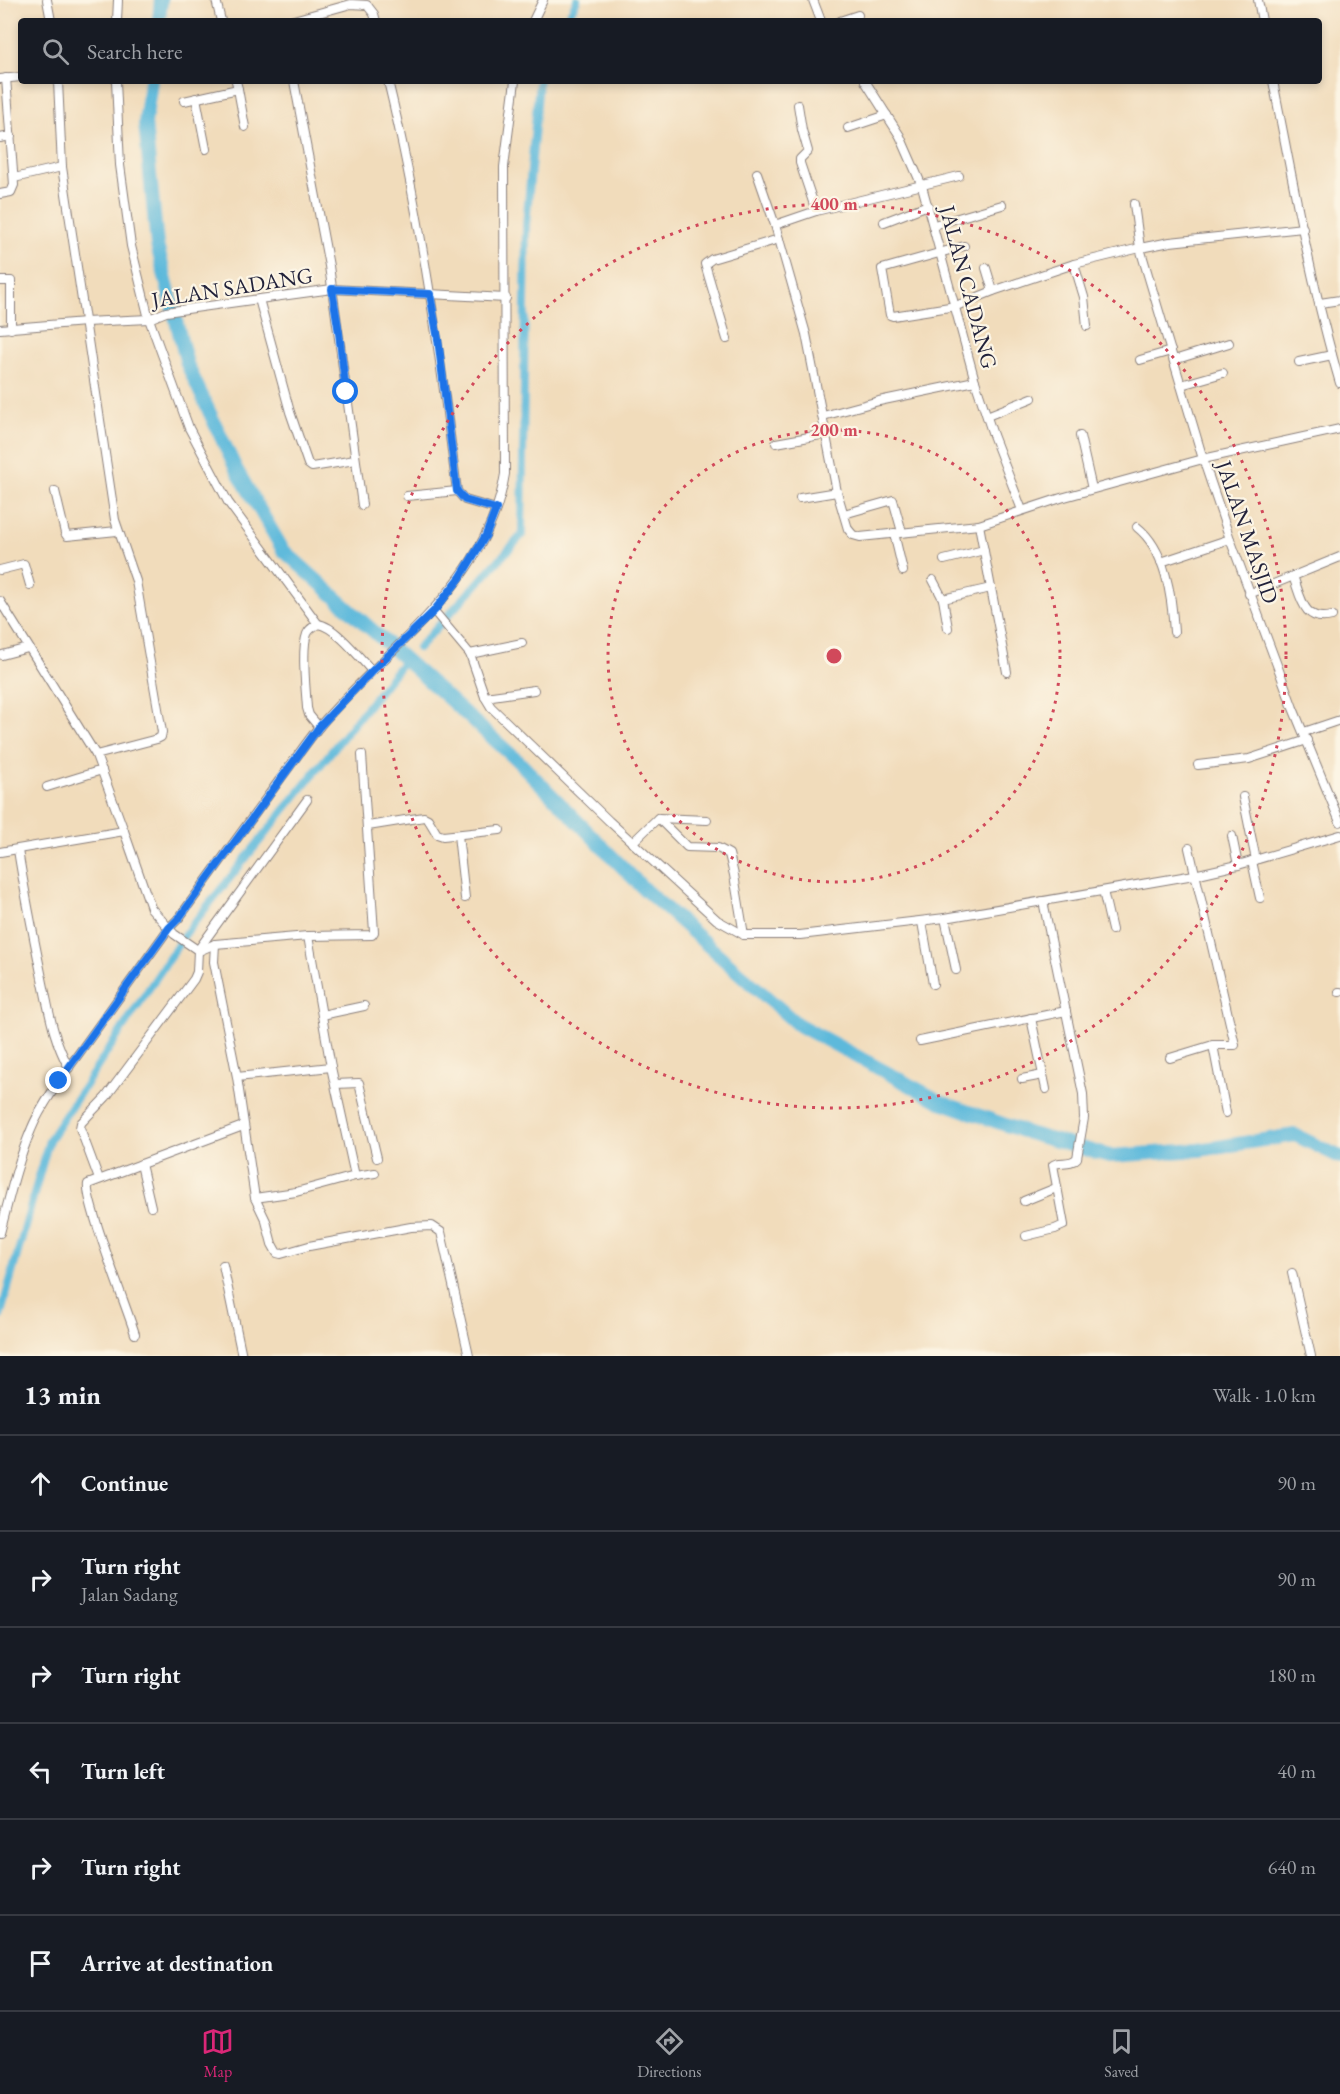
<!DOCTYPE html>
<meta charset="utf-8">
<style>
body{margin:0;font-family:"EB Garamond",serif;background:#20242c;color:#f1f3f6}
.stop{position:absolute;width:18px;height:18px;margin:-14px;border:4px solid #1a73e8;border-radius:50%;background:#fff}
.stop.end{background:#1a73e8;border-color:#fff;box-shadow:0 2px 6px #0008}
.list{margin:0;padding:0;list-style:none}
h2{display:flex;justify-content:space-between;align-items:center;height:78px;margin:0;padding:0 24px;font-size:26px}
h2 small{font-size:20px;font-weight:400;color:#9ea1a6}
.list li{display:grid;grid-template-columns:39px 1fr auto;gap:18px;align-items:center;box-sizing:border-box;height:96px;padding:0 24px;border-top:2px solid #363941}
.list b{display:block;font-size:22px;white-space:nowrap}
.list p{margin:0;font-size:20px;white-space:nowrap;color:#9ea1a6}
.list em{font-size:20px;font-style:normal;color:#9ea1a6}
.icon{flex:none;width:33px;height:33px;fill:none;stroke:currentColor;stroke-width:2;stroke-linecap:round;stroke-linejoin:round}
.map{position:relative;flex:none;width:1340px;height:1356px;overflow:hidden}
.search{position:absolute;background:#171b24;box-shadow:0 3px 9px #0003;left:18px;right:18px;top:18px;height:66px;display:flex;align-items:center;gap:15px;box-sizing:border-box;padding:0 21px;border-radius:6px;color:#9ea1a6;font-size:22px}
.sheet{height:654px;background:#171b24}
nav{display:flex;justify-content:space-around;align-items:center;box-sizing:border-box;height:84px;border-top:2px solid #363941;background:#171b24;font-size:16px;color:#9ea1a6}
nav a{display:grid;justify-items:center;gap:3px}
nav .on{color:#db2777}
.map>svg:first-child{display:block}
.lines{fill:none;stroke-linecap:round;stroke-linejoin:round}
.canal{stroke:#5db9db;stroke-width:8}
.river{stroke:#5db9db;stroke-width:14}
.minor-casing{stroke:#8a7f7b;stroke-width:10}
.minor{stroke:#fff;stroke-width:8}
.route{stroke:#1a73e8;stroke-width:8}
.ring{fill:none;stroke:#d1495b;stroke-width:3;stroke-dasharray:3 6}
.labels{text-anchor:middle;stroke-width:4.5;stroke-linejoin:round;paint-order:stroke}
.street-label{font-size:22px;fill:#22223b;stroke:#fcf5e5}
.centre{fill:#d1495b;stroke:#fcf5e5;stroke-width:3}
.ring-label{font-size:18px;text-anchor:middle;font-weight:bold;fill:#d1495b;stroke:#fcf5e5;stroke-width:4.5;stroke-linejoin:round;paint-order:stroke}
</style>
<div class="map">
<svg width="1340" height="1356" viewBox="0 0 1340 1356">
<rect width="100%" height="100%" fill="#fcf5e5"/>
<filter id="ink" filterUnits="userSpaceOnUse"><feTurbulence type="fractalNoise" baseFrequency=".0167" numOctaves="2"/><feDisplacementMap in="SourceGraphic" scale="12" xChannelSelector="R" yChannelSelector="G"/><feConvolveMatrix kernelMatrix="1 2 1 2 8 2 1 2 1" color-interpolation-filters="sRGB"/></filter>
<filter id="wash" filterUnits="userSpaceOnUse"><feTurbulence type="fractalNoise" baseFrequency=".008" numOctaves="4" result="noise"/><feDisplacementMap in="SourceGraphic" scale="24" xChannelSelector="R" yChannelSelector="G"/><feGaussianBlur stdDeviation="1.35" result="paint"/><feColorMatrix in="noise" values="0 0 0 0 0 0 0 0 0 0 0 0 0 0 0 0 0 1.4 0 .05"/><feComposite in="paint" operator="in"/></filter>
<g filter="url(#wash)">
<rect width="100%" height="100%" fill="#f1dcbb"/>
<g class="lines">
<g class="canal">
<polyline points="566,21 577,0"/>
<polyline points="418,648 522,535 526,225 539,81"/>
<polyline points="0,1317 49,1140 185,934 399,667"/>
</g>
<g class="river">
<polyline points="159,21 161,0"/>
<polyline points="151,81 145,123 157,245 187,364 235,467 283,550 518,761 645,890 797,1024 941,1102 1031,1134 1110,1156 1199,1150 1295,1135 1340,1157"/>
</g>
</g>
</g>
<g filter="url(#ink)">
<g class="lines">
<defs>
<g id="minor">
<polyline points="47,0 51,21"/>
<polyline points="216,0 221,21"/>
<polyline points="813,0 821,21"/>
<polyline points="1258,0 1262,21"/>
<polyline points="117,21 118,0"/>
<polyline points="290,21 351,4 367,5 374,14 376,21"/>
<polyline points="533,21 543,0"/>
<polyline points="840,21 858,15"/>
<polyline points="0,79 21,77"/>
<polyline points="58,81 62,167 115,520 136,581 162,732 161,737 157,739 96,755"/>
<polyline points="116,81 120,165 131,246 149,319 189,428 228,502 318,624"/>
<polyline points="294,81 329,266 362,505"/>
<path d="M388 81C421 216 440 353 457 491L465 500 496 509"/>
<polyline points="865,81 900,136 922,186 975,381 993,435 1022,510"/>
<path d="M1273 81C1293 182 1311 285 1340 383"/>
<polyline points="238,89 245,127"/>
<polyline points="196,98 206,149"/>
<polyline points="184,101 238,89 236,81"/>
<polyline points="798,105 802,130 808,151 800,159 800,163 816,211"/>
<polyline points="848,128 887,115"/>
<polyline points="0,138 11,136"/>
<polyline points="757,173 775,225"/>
<polyline points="959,176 816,211 775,225 806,334 837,492 848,529 853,535 860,537 979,525 1061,498 1203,459 1340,429"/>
<polyline points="14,178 62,167"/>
<polyline points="0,194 11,192 14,185 6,78"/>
<polyline points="1134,204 1140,248 1203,459 1230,539 1293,708 1340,822"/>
<polyline points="884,222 928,205"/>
<polyline points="934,225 1002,205"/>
<polyline points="964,246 882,269 890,315 893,316 956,306 993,291 1074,264 1140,248 1170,242 1303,228"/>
<polyline points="1074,264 1084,297 1087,326"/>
<polyline points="986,268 993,291"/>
<polyline points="0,281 11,281 11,329"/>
<polyline points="259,299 290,412 308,464 312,467 355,460"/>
<polyline points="1320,303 1340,300"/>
<polyline points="0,329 85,322 149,319 166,312 187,309 332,289 506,298"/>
<polyline points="727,339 705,264 712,259 779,239"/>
<polyline points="1140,360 1171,351"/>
<polyline points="1174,360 1229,343"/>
<polyline points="1299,362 1332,355"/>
<polyline points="1181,385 1223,373"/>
<polyline points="823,416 879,401 975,381"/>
<polyline points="987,416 1032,398"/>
<polyline points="1080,436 1092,489"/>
<polyline points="776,443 826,434"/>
<polyline points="55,491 65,533 67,536 117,531"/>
<polyline points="407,496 457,491"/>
<polyline points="800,498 837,492"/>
<polyline points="844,514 893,500 902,532"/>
<polyline points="979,525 1007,672"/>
<path d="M1137 527C1166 550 1172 597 1174 632"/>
<polyline points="894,533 903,571"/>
<polyline points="944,560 984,550"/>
<polyline points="1161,562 1230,539"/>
<polyline points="0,570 24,564 30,585"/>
<path d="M1293 576C1301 597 1303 623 1332 616"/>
<polyline points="933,580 943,599 991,588"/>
<polyline points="1249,594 1340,557"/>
<polyline points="943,599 948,628"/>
<polyline points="0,601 96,755 124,831"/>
<polyline points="434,611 470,654 485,697 491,707 609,821 717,920 744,935 800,935 945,918 1194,875 1238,865 1340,835"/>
<polyline points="470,654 522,643"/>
<polyline points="2,655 28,648"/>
<polyline points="485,697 534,690"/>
<path d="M319 727 309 715 307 708C306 690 301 650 307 634 309 629 313 627 318 624 335 626 360 658 372 671"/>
<polyline points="1304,732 1340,720"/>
<polyline points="1198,765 1249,759 1307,740"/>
<polyline points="47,787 102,770"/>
<polyline points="1243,797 1256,860"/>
<polyline points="658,818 687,847 718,848 729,854 734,875 744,935"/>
<polyline points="368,826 424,817 428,819 437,834 443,836 500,830"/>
<polyline points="458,835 465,898"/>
<polyline points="1232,836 1238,865"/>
<polyline points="632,843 658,818 707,820"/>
<path d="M18 850C25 895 34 939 43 983 50 1016 53 1038 69 1068"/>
<polyline points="0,852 124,831 151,908 174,934 199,951 215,944 308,936 372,935 374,932 362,755"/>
<polyline points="1252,861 1260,898"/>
<polyline points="1103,891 1112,930"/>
<polyline points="945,918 956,970"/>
<polyline points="922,922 933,984"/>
<polyline points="215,944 214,962 237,1077 255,1198 266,1221 272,1244 277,1253 281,1254 309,1246 411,1227 432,1226 441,1232 469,1356"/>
<polyline points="1339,992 1340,992"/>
<polyline points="322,1015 364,1006"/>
<polyline points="1031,1018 1046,1089"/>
<polyline points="920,1041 1066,1011"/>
<polyline points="1213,1045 1226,1113"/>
<polyline points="1170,1058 1213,1045 1235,1045 1189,848"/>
<polyline points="237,1077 331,1067"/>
<polyline points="1022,1079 1043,1075"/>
<polyline points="335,1084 359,1083 377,1158"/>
<polyline points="141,1164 151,1207"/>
<polyline points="355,1176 375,1173"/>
<polyline points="99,1179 80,1128 81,1123 106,1097 194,979 197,972 198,950 307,800"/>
<polyline points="255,1198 296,1192 355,1176 331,1067 308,936"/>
<polyline points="1024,1201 1056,1188"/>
<path d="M0 1233C9 1199 17 1163 31 1130 38 1112 49 1097 59 1081L169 928 179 918C213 871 247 824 281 778 294 761 306 743 319 727 387 646 487 586 505 474L504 167 515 81"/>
<path d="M1026 1236 1055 1229 1064 1225 1053 1165C1060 1160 1070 1166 1077 1158L1084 1118 1083 1094 1043 901"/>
<polyline points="223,1265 242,1356"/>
<polyline points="1292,1273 1311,1356"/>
<path d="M135 1334C128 1311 84 1199 88 1184L243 1126"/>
</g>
</defs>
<use href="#minor" class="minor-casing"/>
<use href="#minor" class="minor"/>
</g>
</g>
<g class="lines" filter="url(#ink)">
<polyline class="route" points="59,1081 169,928 179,918 319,727 372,671 434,611 460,578 486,535 496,509 465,500 457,491 438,339 430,294 332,289 339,333 346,392"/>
</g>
<g class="ring">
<circle cx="834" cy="656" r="226"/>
<circle cx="834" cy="656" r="452"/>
</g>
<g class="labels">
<g class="street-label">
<text transform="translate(232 287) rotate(-9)" y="8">JALAN SADANG</text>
<text transform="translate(969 287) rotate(75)" y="8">JALAN CADANG</text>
<text transform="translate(1248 532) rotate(71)" y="8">JALAN MASJID</text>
</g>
</g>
<circle cx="834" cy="656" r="9" class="centre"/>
<g class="ring-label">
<text x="834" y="210">400 m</text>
<text x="834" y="436">200 m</text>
</g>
</svg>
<div class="stop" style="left:346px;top:392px"></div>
<div class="stop end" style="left:59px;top:1081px"></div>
<div class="search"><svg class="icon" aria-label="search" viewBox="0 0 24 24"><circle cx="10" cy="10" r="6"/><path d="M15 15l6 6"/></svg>Search here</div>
</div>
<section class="sheet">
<h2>13 min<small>Walk · 1.0 km</small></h2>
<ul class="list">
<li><svg class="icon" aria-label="ahead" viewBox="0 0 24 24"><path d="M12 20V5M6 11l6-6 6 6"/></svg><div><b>Continue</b></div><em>90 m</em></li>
<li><svg class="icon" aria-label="right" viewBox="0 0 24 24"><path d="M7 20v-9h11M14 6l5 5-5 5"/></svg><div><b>Turn right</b><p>Jalan Sadang</p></div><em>90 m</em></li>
<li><svg class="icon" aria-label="right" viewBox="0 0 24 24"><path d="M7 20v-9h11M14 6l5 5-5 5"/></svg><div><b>Turn right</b></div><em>180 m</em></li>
<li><svg class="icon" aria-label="left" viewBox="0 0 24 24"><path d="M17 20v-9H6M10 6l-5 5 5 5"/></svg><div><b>Turn left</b></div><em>40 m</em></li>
<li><svg class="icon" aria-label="right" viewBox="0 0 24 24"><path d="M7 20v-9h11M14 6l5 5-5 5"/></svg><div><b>Turn right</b></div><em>640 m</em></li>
<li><svg class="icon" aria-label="arrive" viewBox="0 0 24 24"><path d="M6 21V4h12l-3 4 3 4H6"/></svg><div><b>Arrive at destination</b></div></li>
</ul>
</section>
<nav>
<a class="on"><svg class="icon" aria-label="map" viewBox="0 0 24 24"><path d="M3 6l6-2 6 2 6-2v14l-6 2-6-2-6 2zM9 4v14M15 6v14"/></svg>Map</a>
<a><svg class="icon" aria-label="directions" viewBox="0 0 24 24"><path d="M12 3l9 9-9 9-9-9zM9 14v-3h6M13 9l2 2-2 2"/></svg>Directions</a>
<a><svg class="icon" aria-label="saved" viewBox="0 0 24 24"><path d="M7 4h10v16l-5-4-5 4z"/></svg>Saved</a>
</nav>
